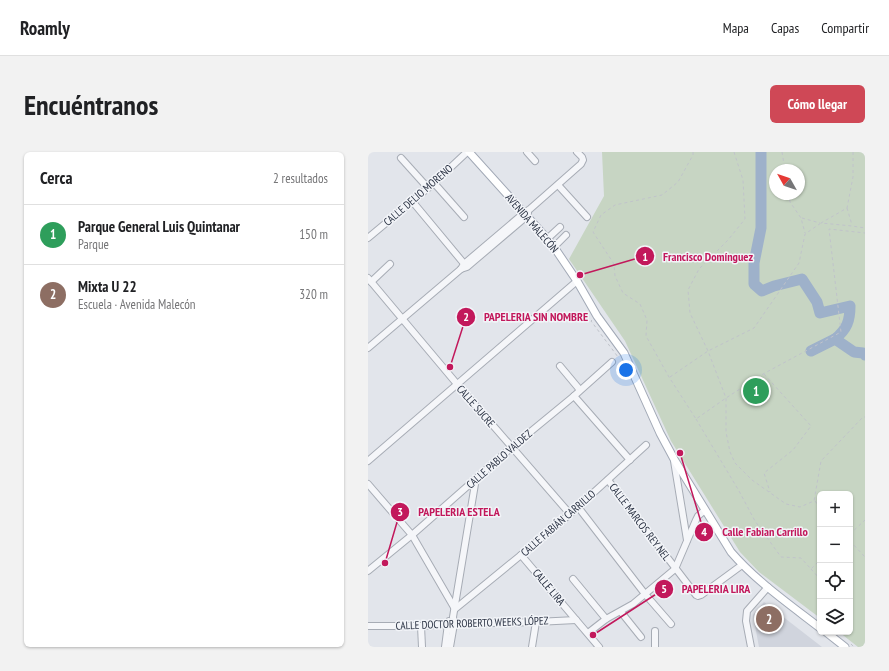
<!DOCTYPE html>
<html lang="es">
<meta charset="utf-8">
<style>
body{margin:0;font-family:"PT Sans Narrow",sans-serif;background:#f2f2f2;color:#202124}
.controls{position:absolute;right:12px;bottom:12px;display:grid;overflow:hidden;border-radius:6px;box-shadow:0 1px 3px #0004}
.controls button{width:36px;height:36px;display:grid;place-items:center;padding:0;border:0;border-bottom:1px solid #e0e0e0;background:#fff;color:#202124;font:20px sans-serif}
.compass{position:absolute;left:401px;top:12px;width:36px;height:36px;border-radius:50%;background:#fff;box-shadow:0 1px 3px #0004;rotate:310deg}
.you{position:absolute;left:258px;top:218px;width:14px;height:14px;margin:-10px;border:3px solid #fff;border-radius:50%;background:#1a73e8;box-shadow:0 0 0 6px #1a73e833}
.badge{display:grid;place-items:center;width:26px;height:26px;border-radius:50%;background:#cf4856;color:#fff;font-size:13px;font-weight:700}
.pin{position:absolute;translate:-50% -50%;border:2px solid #fff;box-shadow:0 1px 4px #0006}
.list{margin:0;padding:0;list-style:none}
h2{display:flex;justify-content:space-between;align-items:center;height:52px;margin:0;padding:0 16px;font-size:17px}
h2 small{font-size:13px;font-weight:400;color:#757577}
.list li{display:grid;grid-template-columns:26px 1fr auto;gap:12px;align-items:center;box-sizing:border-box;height:60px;padding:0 16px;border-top:1px solid #e0e0e0}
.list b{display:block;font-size:15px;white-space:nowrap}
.list p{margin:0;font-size:13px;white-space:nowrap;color:#757577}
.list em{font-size:13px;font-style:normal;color:#757577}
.icon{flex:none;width:22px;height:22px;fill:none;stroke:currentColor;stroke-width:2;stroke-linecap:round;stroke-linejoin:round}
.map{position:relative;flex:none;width:497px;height:495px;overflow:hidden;border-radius:6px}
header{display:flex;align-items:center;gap:24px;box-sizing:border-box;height:56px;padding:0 20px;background:#fff;border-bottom:1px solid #e0e0e0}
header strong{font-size:19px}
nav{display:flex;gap:22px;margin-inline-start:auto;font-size:14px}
.intro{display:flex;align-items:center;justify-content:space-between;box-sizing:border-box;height:96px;padding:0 24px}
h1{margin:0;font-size:28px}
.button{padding:10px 18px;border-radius:6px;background:#cf4856;color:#fff;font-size:14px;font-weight:700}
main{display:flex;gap:24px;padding:0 24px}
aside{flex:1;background:#fff;border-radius:6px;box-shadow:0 1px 3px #0004}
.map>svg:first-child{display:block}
.built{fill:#d0d4dd}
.green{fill:#c7d5c3;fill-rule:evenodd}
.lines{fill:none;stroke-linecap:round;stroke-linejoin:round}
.river{stroke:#9eb1ca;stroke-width:11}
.minor-casing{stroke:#a7acb5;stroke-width:8}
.major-casing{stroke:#a2a9b6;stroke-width:9}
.path{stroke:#c0c3ca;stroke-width:1;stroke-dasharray:3 3;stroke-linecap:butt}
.minor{stroke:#f5f6f9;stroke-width:6}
.major{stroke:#fff;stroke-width:7}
.labels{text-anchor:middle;stroke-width:3;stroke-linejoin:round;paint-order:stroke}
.street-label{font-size:11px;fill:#2a3243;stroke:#f2f4f8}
.leader{fill:none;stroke:#c2185b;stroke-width:1.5}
.callout-dot{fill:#c2185b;stroke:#f2f4f8;stroke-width:1.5}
.mark-label{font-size:12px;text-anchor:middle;font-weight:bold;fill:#fff}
.callout-label{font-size:12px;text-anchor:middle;font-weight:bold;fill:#c2185b;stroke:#f2f4f8;stroke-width:3;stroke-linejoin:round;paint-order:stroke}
</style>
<header>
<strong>Roamly</strong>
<nav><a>Mapa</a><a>Capas</a><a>Compartir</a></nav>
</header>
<div class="intro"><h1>Encuéntranos</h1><a class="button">Cómo llegar</a></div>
<main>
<aside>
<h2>Cerca<small>2 resultados</small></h2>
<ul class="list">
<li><span class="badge" style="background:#2e9e5b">1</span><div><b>Parque General Luis Quintanar</b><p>Parque</p></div><em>150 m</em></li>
<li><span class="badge" style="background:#8d6e63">2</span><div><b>Mixta U 22</b><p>Escuela · Avenida Malecón</p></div><em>320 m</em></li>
</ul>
</aside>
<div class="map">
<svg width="497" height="495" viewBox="0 0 497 495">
<rect width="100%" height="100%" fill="#e2e5eb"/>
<polygon class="built" points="396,450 454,495 391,495 385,463"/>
<path class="green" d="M234 0H497V495H490L471 480H482V342H452V466L391 420 372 400 303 289 257 189 201 107 236 44ZM407 18H431V42H407Z"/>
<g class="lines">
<g class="river">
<path d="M393 0V76L386 111V132L394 139 406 134 434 127 449 150 452 161 482 154C482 169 479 177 467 187"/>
<polyline points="443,199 467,187 486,200 495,201 497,203"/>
</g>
<defs>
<g id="minor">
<polyline points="159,0 167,9"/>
<polyline points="33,6 60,36"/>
<polyline points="66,31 96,65"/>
<polyline points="190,33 219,65"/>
<polyline points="44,49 98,114"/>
<polyline points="0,86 66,31 99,0"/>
<polyline points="179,87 192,75"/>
<polyline points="186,95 198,83"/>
<polyline points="93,117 99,115 106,109 159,64 160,61"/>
<polyline points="0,126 89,232 202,362"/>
<polyline points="3,130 22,112"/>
<polyline points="0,196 93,117 96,112 156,61 162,57 213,12 215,8 214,5 209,0"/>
<polyline points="192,214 212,238"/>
<polyline points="206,244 262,308"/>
<polyline points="0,309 209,129"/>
<polyline points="306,309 319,388"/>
<polyline points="240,328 328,443 330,444 333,443 374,413"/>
<polyline points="0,332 44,383 87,457 153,403 202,362 278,293"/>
<polyline points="210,355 277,442 303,472"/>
<polyline points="153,403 231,495"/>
<polyline points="0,419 44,383 144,295 206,244 244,210"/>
<polyline points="205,427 238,467"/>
<polyline points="253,460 273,485"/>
<polyline points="0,474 53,474 80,472 168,470 208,468"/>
<polyline points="53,474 54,495"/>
<polyline points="220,481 238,467 265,452 307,417 328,368 330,364 337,358"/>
<polyline points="77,495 80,472 81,469"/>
<polyline points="82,495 86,472 85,465 108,326"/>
<polyline points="164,495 168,470"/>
<polyline points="287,495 287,479"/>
<polyline points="383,495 378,469 379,459 400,435"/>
</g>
<g id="major">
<path d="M101 0 184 92 209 129 229 164 256 201 292 281 306 307 363 400C388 429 421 452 452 476"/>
<polyline points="458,480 477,495"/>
</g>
</defs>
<use href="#minor" class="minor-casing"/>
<use href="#major" class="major-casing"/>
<g class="path">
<polyline points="325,0 325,3 310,30 294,43 247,53 233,63 225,80 246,112 247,124 255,141 272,152 279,168 278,184 301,225 328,267 358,246 395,222 473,180 461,77 497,81"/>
<polyline points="366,0 375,28 377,67 360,88 331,117 320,138 322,161 340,199 358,246 358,280 362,300 367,311 384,328 418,352 432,355 446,349 453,309 495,265 497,265"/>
<polyline points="414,0 417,18"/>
<polyline points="485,0 485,25 479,56 453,71 484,74 497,76"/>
<polyline points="421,42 422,50 433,66 437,81"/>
<polyline points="479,56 484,73"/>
<polyline points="434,66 452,71"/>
<polyline points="224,168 223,169 250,205 249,206"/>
<polyline points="396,222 443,274 425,298 396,321 402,340"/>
<polyline points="302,225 340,199 386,176 431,111 437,82 453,71"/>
<polyline points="328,267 371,339 387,369 413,405 433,406 443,417 452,408"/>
<polyline points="447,349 452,356"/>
<polyline points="482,382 497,368"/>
<polyline points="482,389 497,405"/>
<polyline points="443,417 452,427"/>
<polyline points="483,492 486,495"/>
</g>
<use href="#minor" class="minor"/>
<use href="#major" class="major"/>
</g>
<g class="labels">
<g class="street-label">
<text transform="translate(50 43) rotate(-41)" y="4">CALLE DELIO MORENO</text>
<text transform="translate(164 71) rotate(49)" y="4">AVENIDA MALECÓN</text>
<text transform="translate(108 254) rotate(49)" y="4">CALLE SUCRE</text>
<text transform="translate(131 307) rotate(-41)" y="4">CALLE PABLO VALDEZ</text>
<text transform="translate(272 370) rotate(53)" y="4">CALLE MARCOS REY NEL</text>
<text transform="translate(190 371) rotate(-41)" y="4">CALLE FABIÁN CARRILLO</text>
<text transform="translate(181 435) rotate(50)" y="4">CALLE LIRA</text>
<text transform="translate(104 471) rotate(-2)" y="4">CALLE DOCTOR ROBERTO WEEKS LÓPEZ</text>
</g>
</g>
<path class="leader" d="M212 123L277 104M82 215L98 165M17 411L32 360M312 301L336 380M225 483L296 437"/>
<g class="callout-dot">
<circle cx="212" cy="123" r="4"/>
<circle cx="82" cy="215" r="4"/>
<circle cx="17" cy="411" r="4"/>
<circle cx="312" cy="301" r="4"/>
<circle cx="225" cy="483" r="4"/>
<circle cx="277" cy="104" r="10"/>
<circle cx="98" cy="165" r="10"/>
<circle cx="32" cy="360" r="10"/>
<circle cx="336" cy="380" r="10"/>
<circle cx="296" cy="437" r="10"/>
</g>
<g class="mark-label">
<text x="277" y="109">1</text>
<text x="98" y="169">2</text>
<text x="32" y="364">3</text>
<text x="336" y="384">4</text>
<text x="296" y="441">5</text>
</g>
<g class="callout-label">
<text x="340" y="109">Francisco Domínguez</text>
<text x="168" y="169">PAPELERIA SIN NOMBRE</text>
<text x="91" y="364">PAPELERIA ESTELA</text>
<text x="397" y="384">Calle Fabian Carrillo</text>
<text x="348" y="441">PAPELERIA LIRA</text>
</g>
</svg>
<div class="controls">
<button>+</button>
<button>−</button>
<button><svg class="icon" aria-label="locate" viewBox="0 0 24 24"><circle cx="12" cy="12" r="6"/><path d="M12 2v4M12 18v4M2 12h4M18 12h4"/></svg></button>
<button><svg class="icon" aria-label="layers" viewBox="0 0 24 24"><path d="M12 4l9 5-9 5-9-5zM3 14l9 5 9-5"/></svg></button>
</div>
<svg class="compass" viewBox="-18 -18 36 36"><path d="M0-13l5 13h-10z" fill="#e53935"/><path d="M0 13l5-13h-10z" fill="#757577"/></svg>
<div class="you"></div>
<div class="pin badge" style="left:388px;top:239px;background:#2e9e5b">1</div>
<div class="pin badge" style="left:401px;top:467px;background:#8d6e63">2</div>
</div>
</main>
